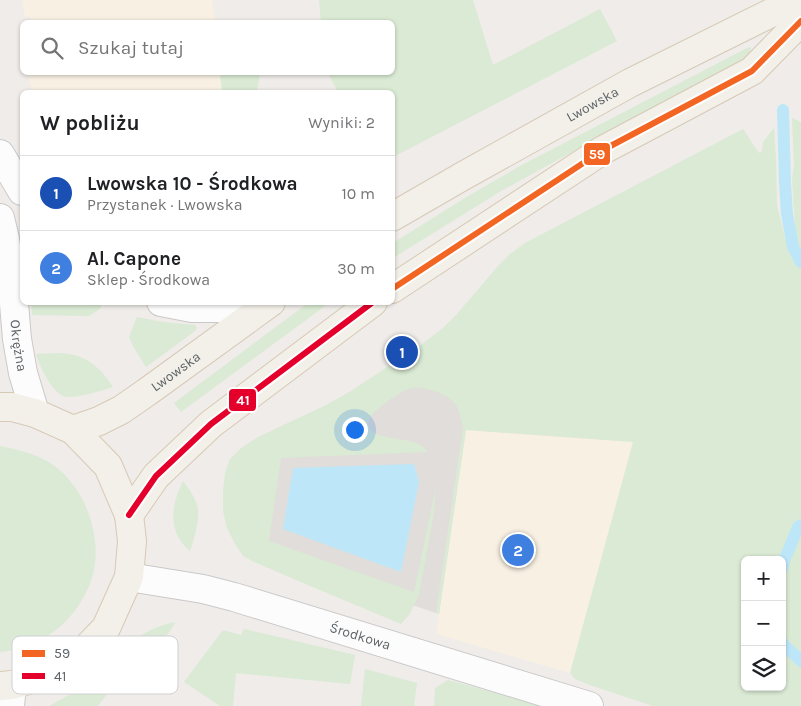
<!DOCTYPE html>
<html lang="pl">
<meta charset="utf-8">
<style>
body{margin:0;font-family:Karla,sans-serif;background:#f2f2f2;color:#202124}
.controls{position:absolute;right:15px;bottom:15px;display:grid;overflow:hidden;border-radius:8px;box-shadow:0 1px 4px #0004}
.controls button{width:45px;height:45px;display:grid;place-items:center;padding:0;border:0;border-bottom:1px solid #e0e0e0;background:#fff;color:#202124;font:25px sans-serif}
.you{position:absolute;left:354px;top:429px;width:18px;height:18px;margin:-12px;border:4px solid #fff;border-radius:50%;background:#1a73e8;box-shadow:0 0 0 8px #1a73e833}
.badge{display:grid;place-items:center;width:32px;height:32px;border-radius:50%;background:#919395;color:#fff;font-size:16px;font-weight:700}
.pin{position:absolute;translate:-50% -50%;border:2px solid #fff;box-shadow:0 1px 5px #0006}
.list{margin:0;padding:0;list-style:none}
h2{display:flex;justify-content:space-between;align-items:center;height:65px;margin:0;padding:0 20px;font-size:21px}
h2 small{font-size:16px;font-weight:400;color:#757577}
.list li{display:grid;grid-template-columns:32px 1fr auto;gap:15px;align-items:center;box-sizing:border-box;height:75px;padding:0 20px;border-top:1px solid #e0e0e0}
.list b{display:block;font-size:19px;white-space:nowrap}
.list p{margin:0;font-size:16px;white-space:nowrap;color:#757577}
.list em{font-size:16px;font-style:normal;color:#757577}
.icon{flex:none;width:28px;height:28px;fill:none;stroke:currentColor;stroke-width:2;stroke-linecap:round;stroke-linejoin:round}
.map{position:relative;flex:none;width:801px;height:706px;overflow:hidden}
.search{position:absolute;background:#fff;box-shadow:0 1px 4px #0004;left:20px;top:20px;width:375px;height:55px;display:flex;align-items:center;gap:12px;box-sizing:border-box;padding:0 18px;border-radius:8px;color:#757577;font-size:19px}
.panel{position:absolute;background:#fff;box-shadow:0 1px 4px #0004;left:20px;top:90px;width:375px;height:215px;border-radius:8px}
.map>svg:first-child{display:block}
.commercial{fill:#f8f0e2}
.industrial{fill:#e0ddda}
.green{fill:#daead4;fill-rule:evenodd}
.water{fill:#bde7f8}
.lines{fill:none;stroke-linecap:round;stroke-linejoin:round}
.stream{stroke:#bde7f8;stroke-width:12}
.street-casing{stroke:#cac9ca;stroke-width:30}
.secondary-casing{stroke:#cac9ca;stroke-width:30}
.primary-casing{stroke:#d7c9b6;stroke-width:30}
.street{stroke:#fdfcfc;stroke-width:28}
.secondary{stroke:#fdfcfc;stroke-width:28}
.primary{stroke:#f3f0e9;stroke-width:28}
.bus-1-casing{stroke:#fff;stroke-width:10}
.bus-2-casing{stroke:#fff;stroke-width:10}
.bus-1{stroke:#f26522;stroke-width:6}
.bus-2{stroke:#e4002b;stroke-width:6}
.labels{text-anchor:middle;stroke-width:5;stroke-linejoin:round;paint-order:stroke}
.street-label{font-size:14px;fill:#5e6368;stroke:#fff}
.key{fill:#fff;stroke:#cfd0d2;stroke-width:1}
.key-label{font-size:14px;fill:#5e6368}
.line-badge{stroke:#fff;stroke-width:2}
.badge-label{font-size:14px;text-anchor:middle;font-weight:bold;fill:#fff}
</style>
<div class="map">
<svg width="801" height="706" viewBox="0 0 801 706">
<rect width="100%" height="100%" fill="#efece9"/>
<g class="commercial">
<polygon points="22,0 212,0 215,22 31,22 30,17 25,17"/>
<polygon points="27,73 220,73 222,92 32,92"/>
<polygon points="466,430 634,442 570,673 436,634"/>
</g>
<polygon class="industrial" points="406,380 472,383 439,614 254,552 267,450"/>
<g class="green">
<polygon points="319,0 473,0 493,65 600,9 617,41 393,157 392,92 338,92 328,73 392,72 392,22 321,22"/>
<polygon points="749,47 751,48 750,54 744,60 639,118 561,158 501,191 393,258 393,243 465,198 520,166"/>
<polygon points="220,73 260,73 257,92 222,92"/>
<path d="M792 118 801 122V706H653L590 685 575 679 570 673 633 442 466 430 439 614 436 613 463 427C461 420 460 412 456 405 450 394 420 384 408 389 401 392 394 397 388 401 382 406 372 412 369 420 362 445 422 433 427 452L281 458 269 541 414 592 436 486 434 513 419 595 409 615 401 624 315 588 254 562 243 556 234 542 227 528 223 511V491L225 473 230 459 240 449 258 437 324 406 351 391 422 344 443 328 457 314 498 266 510 254 525 243 743 129 759 153 762 151 763 142 774 128 776 158 777 206 786 241 796 239 792 179 794 165ZM745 560H782V687H745Z"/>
<polygon points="99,303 102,304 100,309 89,316 32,315 31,303"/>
<polygon points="308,303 329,303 181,412 174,403"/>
<polygon points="137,317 163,322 195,325 197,328 195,331 146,367 133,346 129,337"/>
<path d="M36 354C47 354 59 352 69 354 89 357 103 371 113 387 103 390 73 400 63 396 50 389 40 367 36 354Z"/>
<path d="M0 446C16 449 32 453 47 461 64 471 78 488 86 507 94 526 98 549 94 570 84 614 45 649 0 652Z"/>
<path d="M183 481C189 489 197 500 198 510 199 522 194 539 190 551 167 532 171 505 183 481Z"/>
<path d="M175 622C168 640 147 650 133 663 120 676 109 691 98 706H50C58 700 68 696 77 691 83 687 88 683 93 679 106 668 116 655 129 644 143 632 158 626 175 622Z"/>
<polygon points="244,629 355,655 350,684 236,673 233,706 220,706 184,682 223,630 241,635"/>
<polygon points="365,669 417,683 414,706 361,706"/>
<polygon points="448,680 543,706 434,706 435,688"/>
</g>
<polygon class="water" points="414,464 419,482 401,572 283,529 293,468"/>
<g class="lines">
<g class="stream">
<polyline points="783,110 785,183 787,214 793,247 801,262"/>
<polyline points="782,568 784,561 798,527 801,525"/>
<polyline points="782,642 784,645 801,661"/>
</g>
<defs>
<g id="street">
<path id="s1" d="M129 577 203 589 234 597 589 706"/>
<polyline points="10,706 12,685"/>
</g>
<g id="secondary">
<polyline points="0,154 22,191"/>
<path id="s2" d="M0 218 5 239 13 292 17 339 23 373 35 413"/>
<polyline points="161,302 192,308 222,308 257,302"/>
</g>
<g id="primary">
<path id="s3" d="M392 217 463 176 630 83 797 0"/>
<polyline points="392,289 603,150 752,71 801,21"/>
<polyline points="0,407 12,407 35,413 73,430 108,466 129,515 132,541 129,577 106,628 80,655 48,674 12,685 0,686"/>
<path id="s4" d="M73 430 99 421 121 410 147 392 271 302"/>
<polyline points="129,515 156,476 211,424 373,302"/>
</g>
</defs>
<use href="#street" class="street-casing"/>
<use href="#secondary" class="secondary-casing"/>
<use href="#primary" class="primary-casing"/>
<use href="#street" class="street"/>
<use href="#secondary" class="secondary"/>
<use href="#primary" class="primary"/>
<defs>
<polyline id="bus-1" points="392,289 603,150 752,71 801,21"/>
<polyline id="bus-2" points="129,515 156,476 211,424 373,302"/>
</defs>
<use href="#bus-1" class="bus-1-casing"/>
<use href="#bus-2" class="bus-2-casing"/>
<use href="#bus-1" class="bus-1"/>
<use href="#bus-2" class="bus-2"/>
</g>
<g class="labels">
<g class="street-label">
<text dy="5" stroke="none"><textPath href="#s3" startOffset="230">Lwowska</textPath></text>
<text dy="5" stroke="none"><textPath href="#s2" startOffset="129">Okrężna</textPath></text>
<text dy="5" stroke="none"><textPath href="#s4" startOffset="119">Lwowska</textPath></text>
<text dy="5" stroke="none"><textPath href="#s1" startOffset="239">Środkowa</textPath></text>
</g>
</g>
<rect x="12" y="636" width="166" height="58" rx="8" class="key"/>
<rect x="22" y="650" width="23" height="7" fill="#f26522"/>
<rect x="22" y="673" width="23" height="6" fill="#e4002b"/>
<g class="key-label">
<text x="54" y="658">59</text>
<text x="54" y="681">41</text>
</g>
<g class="line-badge">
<rect x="583" y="142" width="28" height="24" rx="5" fill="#f26522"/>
<rect x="228" y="388" width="29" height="24" rx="5" fill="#e4002b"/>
</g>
<g class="badge-label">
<text x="597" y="159">59</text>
<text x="243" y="405">41</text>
</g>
</svg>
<div class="controls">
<button>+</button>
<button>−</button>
<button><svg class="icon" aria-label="layers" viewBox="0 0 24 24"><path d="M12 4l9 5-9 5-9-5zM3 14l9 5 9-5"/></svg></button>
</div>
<div class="you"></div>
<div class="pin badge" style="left:402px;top:352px;background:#1a4fb4">1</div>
<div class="pin badge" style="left:518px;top:550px;background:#3f7fe0">2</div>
<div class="search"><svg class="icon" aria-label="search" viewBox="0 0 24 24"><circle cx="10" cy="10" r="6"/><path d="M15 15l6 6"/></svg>Szukaj tutaj</div>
<section class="panel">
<h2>W pobliżu<small>Wyniki: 2</small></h2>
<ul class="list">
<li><span class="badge" style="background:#1a4fb4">1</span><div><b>Lwowska 10 - Środkowa</b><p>Przystanek · Lwowska</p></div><em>10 m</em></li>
<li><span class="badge" style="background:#3f7fe0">2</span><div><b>Al. Capone</b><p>Sklep · Środkowa</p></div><em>30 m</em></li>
</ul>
</section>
</div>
